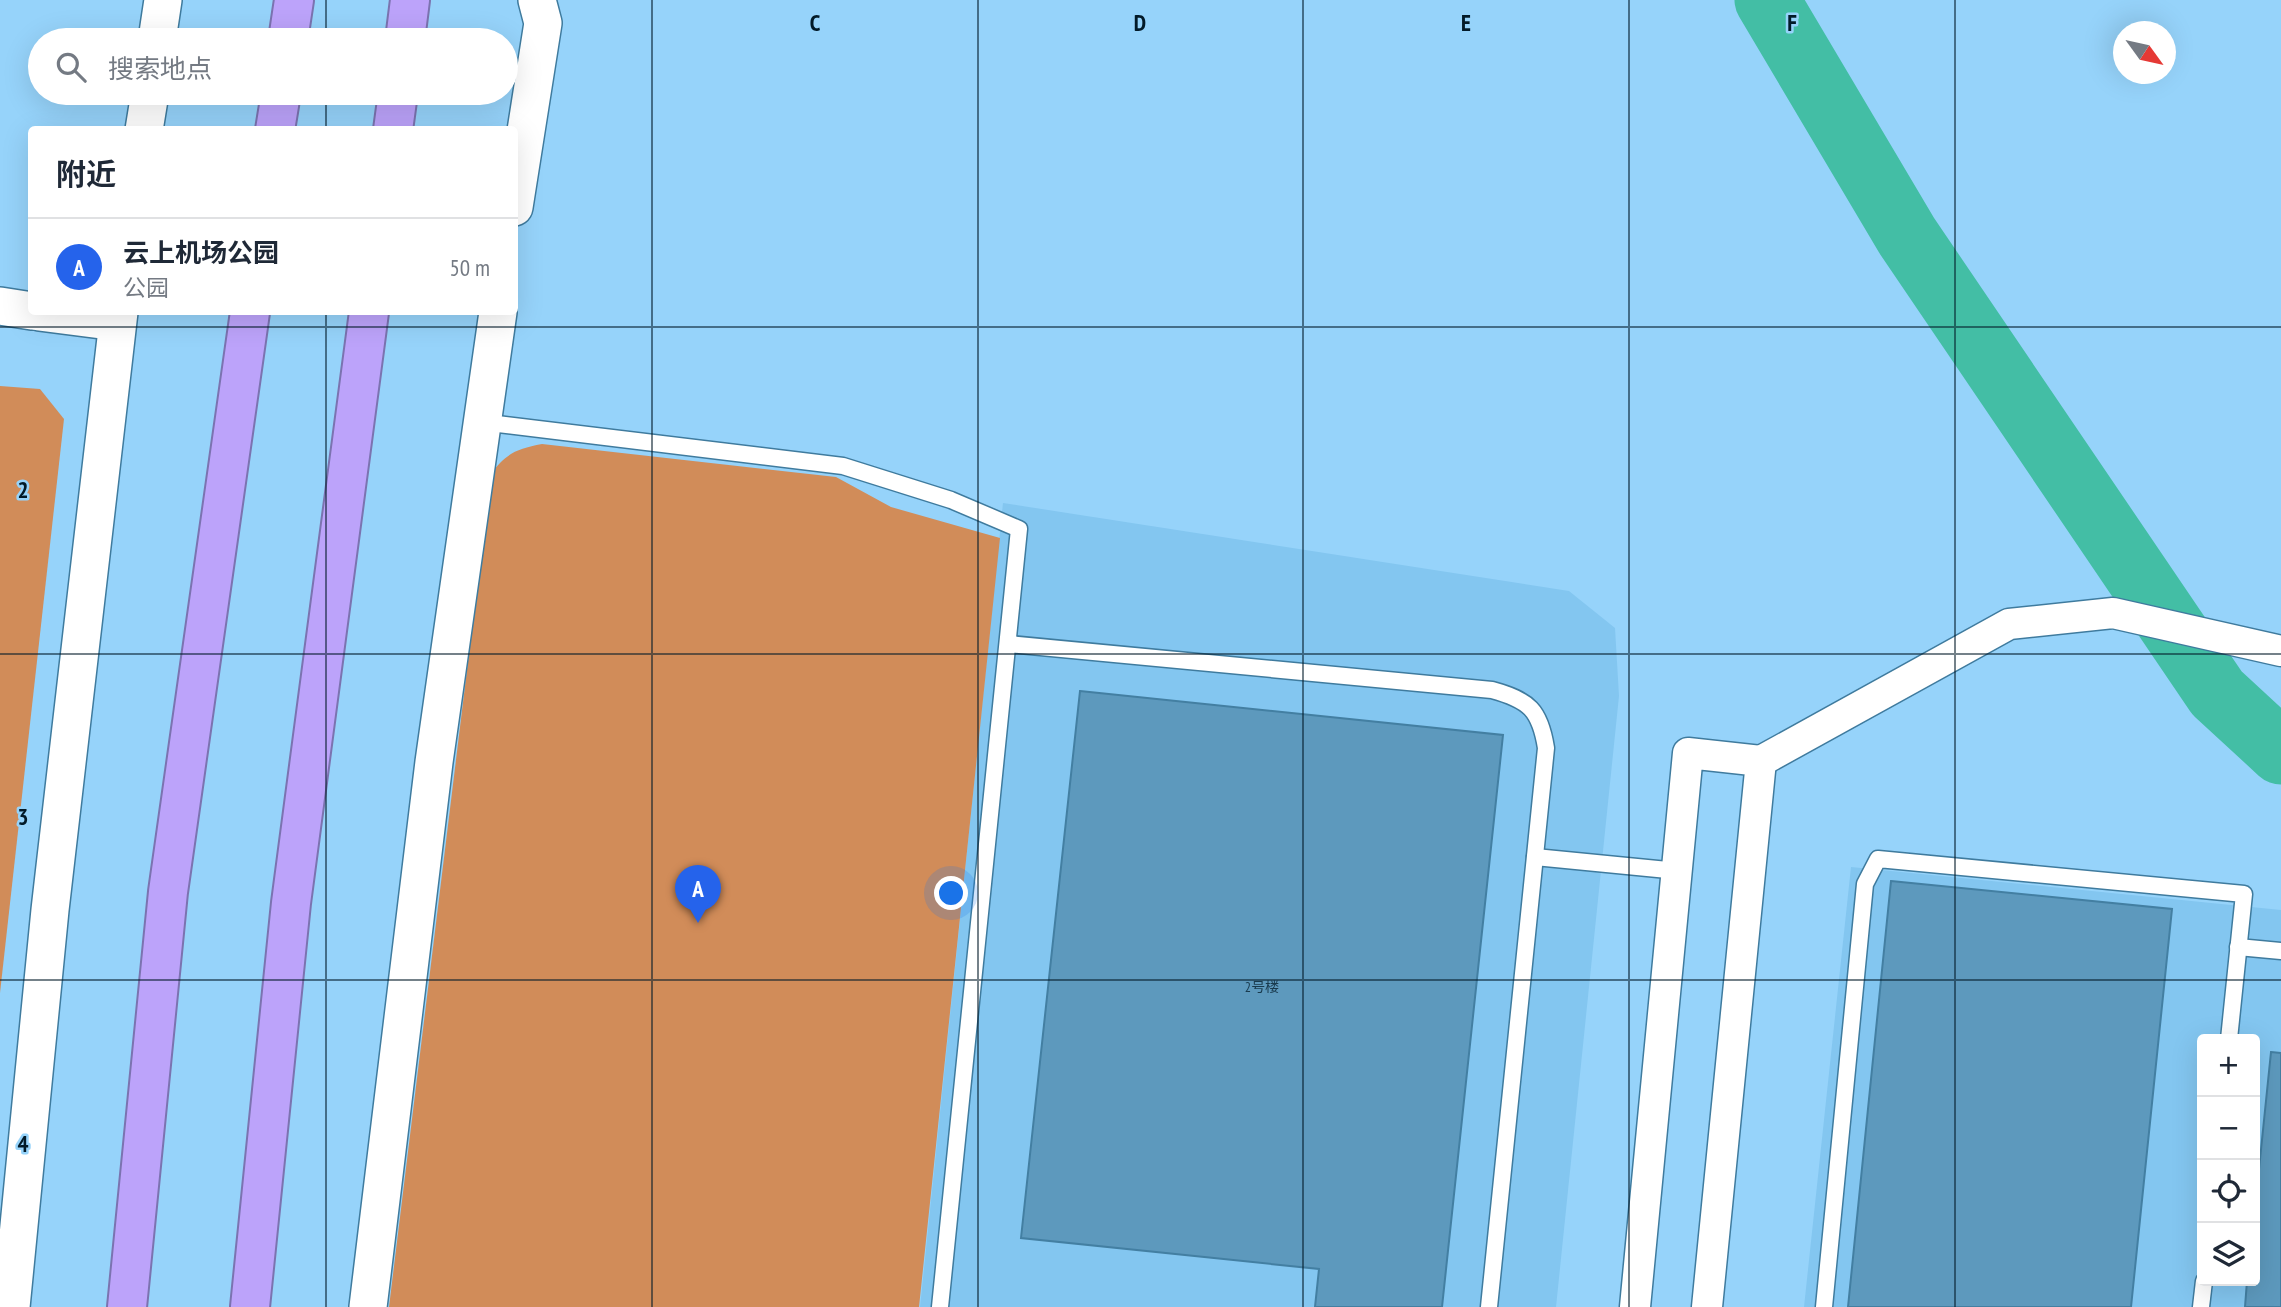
<!DOCTYPE html>
<html lang="zh">
<meta charset="utf-8">
<style>
body{margin:0;font-family:"PT Sans Narrow","Noto Sans SC",sans-serif;background:#f2f2f3;color:#1f2937}
.controls{position:absolute;right:21px;bottom:21px;display:grid;overflow:hidden;border-radius:7px;box-shadow:0 7px 28px #0002}
.controls button{width:63px;height:63px;display:grid;place-items:center;padding:0;border:0;border-bottom:2px solid #e0e1e3;background:#fff;color:#1f2937;font:35px sans-serif}
.compass{position:absolute;left:2113px;top:21px;width:63px;height:63px;border-radius:50%;background:#fff;box-shadow:0 7px 28px #0002;rotate:123deg}
.you{position:absolute;left:952px;top:894px;width:24px;height:24px;margin:-18px;border:5px solid #fff;border-radius:50%;background:#1a73e8;box-shadow:0 0 0 10px #1a73e833}
.badge{display:grid;place-items:center;width:46px;height:46px;border-radius:50%;background:#2563eb;color:#fff;font-size:23px;font-weight:700}
.pin{position:absolute;translate:-50% -58px;filter:drop-shadow(0 2px 4px #0008)}
.pin::after{content:'';position:absolute;top:37px;width:24px;height:21px;background:inherit;clip-path:polygon(0 0,100% 0,50% 100%)}
.list{margin:0;padding:0;list-style:none}
h2{display:flex;justify-content:space-between;align-items:center;height:91px;margin:0;padding:0 28px;font-size:30px}
h2 small{font-size:23px;font-weight:400;color:#747a83}
.list li{display:grid;grid-template-columns:46px 1fr auto;gap:21px;align-items:center;box-sizing:border-box;height:98px;padding:0 28px;border-top:2px solid #e0e1e3}
.list b{display:block;font-size:26px;white-space:nowrap}
.list p{margin:0;font-size:23px;white-space:nowrap;color:#747a83}
.list em{font-size:23px;font-style:normal;color:#747a83}
.icon{flex:none;width:38px;height:38px;fill:none;stroke:currentColor;stroke-width:2;stroke-linecap:round;stroke-linejoin:round}
.map{position:relative;flex:none;width:2281px;height:1307px;overflow:hidden}
.search{position:absolute;background:#fff;box-shadow:0 7px 28px #0002;left:28px;top:28px;width:490px;height:77px;display:flex;align-items:center;gap:18px;box-sizing:border-box;padding:0 24px;border-radius:38px;color:#747a83;font-size:26px}
.panel{position:absolute;background:#fff;box-shadow:0 7px 28px #0002;left:28px;top:126px;width:490px;height:189px;border-radius:7px}
.map>svg:first-child{display:block}
.built{fill:#83c6f0;fill-rule:evenodd}
.park{fill:#d18c59}
.lines{fill:none;stroke-linecap:round;stroke-linejoin:round}
.river{stroke:#43bea5;stroke-width:65}
.building{fill:#5d99bd;stroke:#437fa2;stroke-width:2}
.service-casing{stroke:#3f7b9e;stroke-width:19}
.minor-casing{stroke:#3f7b9e;stroke-width:33}
.tertiary-casing{stroke:#3f7b9e;stroke-width:40}
.motorway-casing{stroke:#7b73b0;stroke-width:42}
.service{stroke:#fff;stroke-width:16}
.minor{stroke:#fff;stroke-width:30}
.tertiary{stroke:#fff;stroke-width:37}
.motorway{stroke:#bca3fa;stroke-width:38}
.grid{fill:none;stroke:#021a28;stroke-width:2;stroke-opacity:0.55}
.labels{text-anchor:middle;stroke-width:5;stroke-linejoin:round;paint-order:stroke}
.number-label{font-size:14px;fill:#193a4d}
.grid-label{font-size:23px;text-anchor:middle;font-weight:bold;fill:#021a28;stroke:#96d3fa;stroke-width:5;stroke-linejoin:round;paint-order:stroke}
</style>
<div class="map">
<svg width="2281" height="1307" viewBox="0 0 2281 1307">
<rect width="100%" height="100%" fill="#96d3fa"/>
<g class="built">
<polygon points="1003,503 1569,591 1615,628 1619,696 1556,1307 920,1307"/>
<path d="M1851 867 2281 910V1307H1804ZM2202 1039H2255V1281H2202Z"/>
</g>
<g class="park">
<polygon points="0,386 40,389 64,419 0,993"/>
<path d="M542 444 836 477 891 507 1000 538 919 1307H389L491 474C506 453 517 449 542 444Z"/>
</g>
<g class="lines">
<polyline class="river" points="1767,0 1907,236 2217,693 2281,752"/>
</g>
<g class="building">
<polygon points="1080,691 1503,735 1442,1307 1315,1307 1319,1269 1021,1238"/>
<polygon points="1891,881 2172,909 2131,1307 1848,1307"/>
<polygon points="2271,1052 2281,1053 2281,1307 2245,1307 2247,1281 2255,1281 2255,1208"/>
</g>
<g class="lines">
<defs>
<g id="service">
<polyline points="481,422 843,466 951,500 1019,529 940,1307"/>
<path d="M1009 644 1492 690C1529 700 1540 710 1546 748L1489 1307"/>
<polyline points="1535,857 1678,871"/>
<polyline points="2238,947 2281,951"/>
<polyline points="1824,1307 1865,884 1878,859 2244,894 2229,1039"/>
<polyline points="2201,1307 2204,1281"/>
</g>
<g id="minor">
<polyline points="1761,761 2009,624 2113,613 2281,651"/>
<polyline points="1635,1307 1688,753 1761,761 1707,1307"/>
</g>
<g id="tertiary">
<polyline points="157,40 163,0"/>
<polyline points="144,130 150,93"/>
<polyline points="514,207 543,23 537,0"/>
<polyline points="0,306 32,311"/>
<polyline points="39,312 117,322"/>
<polyline points="11,1307 50,910 119,312"/>
<polyline points="368,1307 434,762 498,312"/>
</g>
<g id="motorway">
<polyline points="288,40 294,0"/>
<polyline points="405,40 410,0"/>
<polyline points="275,130 281,93"/>
<polyline points="393,130 398,93"/>
<polyline points="127,1307 168,892 250,312"/>
<polyline points="250,1307 291,903 369,312"/>
</g>
</defs>
<use href="#service" class="service-casing"/>
<use href="#minor" class="minor-casing"/>
<use href="#tertiary" class="tertiary-casing"/>
<use href="#motorway" class="motorway-casing"/>
<use href="#service" class="service"/>
<use href="#minor" class="minor"/>
<use href="#tertiary" class="tertiary"/>
<use href="#motorway" class="motorway"/>
</g>
<path class="grid" d="M326 0V40M652 0V1307M978 0V1307M1303 0V1307M1629 0V1307M1955 0V1307M326 93V130M326 312V1307M0 327H2281M0 654H2281M0 980H2281"/>
<g class="labels">
<g class="number-label">
<text x="1262" y="992">2号楼</text>
</g>
</g>
<g class="grid-label">
<text x="815" y="31">C</text>
<text x="1140" y="31">D</text>
<text x="1466" y="31">E</text>
<text x="1792" y="31">F</text>
<text x="23" y="498">2</text>
<text x="23" y="825">3</text>
<text x="23" y="1152">4</text>
</g>
</svg>
<div class="controls">
<button>+</button>
<button>−</button>
<button><svg class="icon" aria-label="locate" viewBox="0 0 24 24"><circle cx="12" cy="12" r="6"/><path d="M12 2v4M12 18v4M2 12h4M18 12h4"/></svg></button>
<button><svg class="icon" aria-label="layers" viewBox="0 0 24 24"><path d="M12 4l9 5-9 5-9-5zM3 14l9 5 9-5"/></svg></button>
</div>
<svg class="compass" viewBox="-18 -18 36 36"><path d="M0-13l5 13h-10z" fill="#e53935"/><path d="M0 13l5-13h-10z" fill="#747a83"/></svg>
<div class="you"></div>
<div class="pin badge" style="left:698px;top:923px">A</div>
<div class="search"><svg class="icon" aria-label="search" viewBox="0 0 24 24"><circle cx="10" cy="10" r="6"/><path d="M15 15l6 6"/></svg>搜索地点</div>
<section class="panel">
<h2>附近<small></small></h2>
<ul class="list">
<li><span class="badge">A</span><div><b>云上机场公园</b><p>公园</p></div><em>50 m</em></li>
</ul>
</section>
</div>
